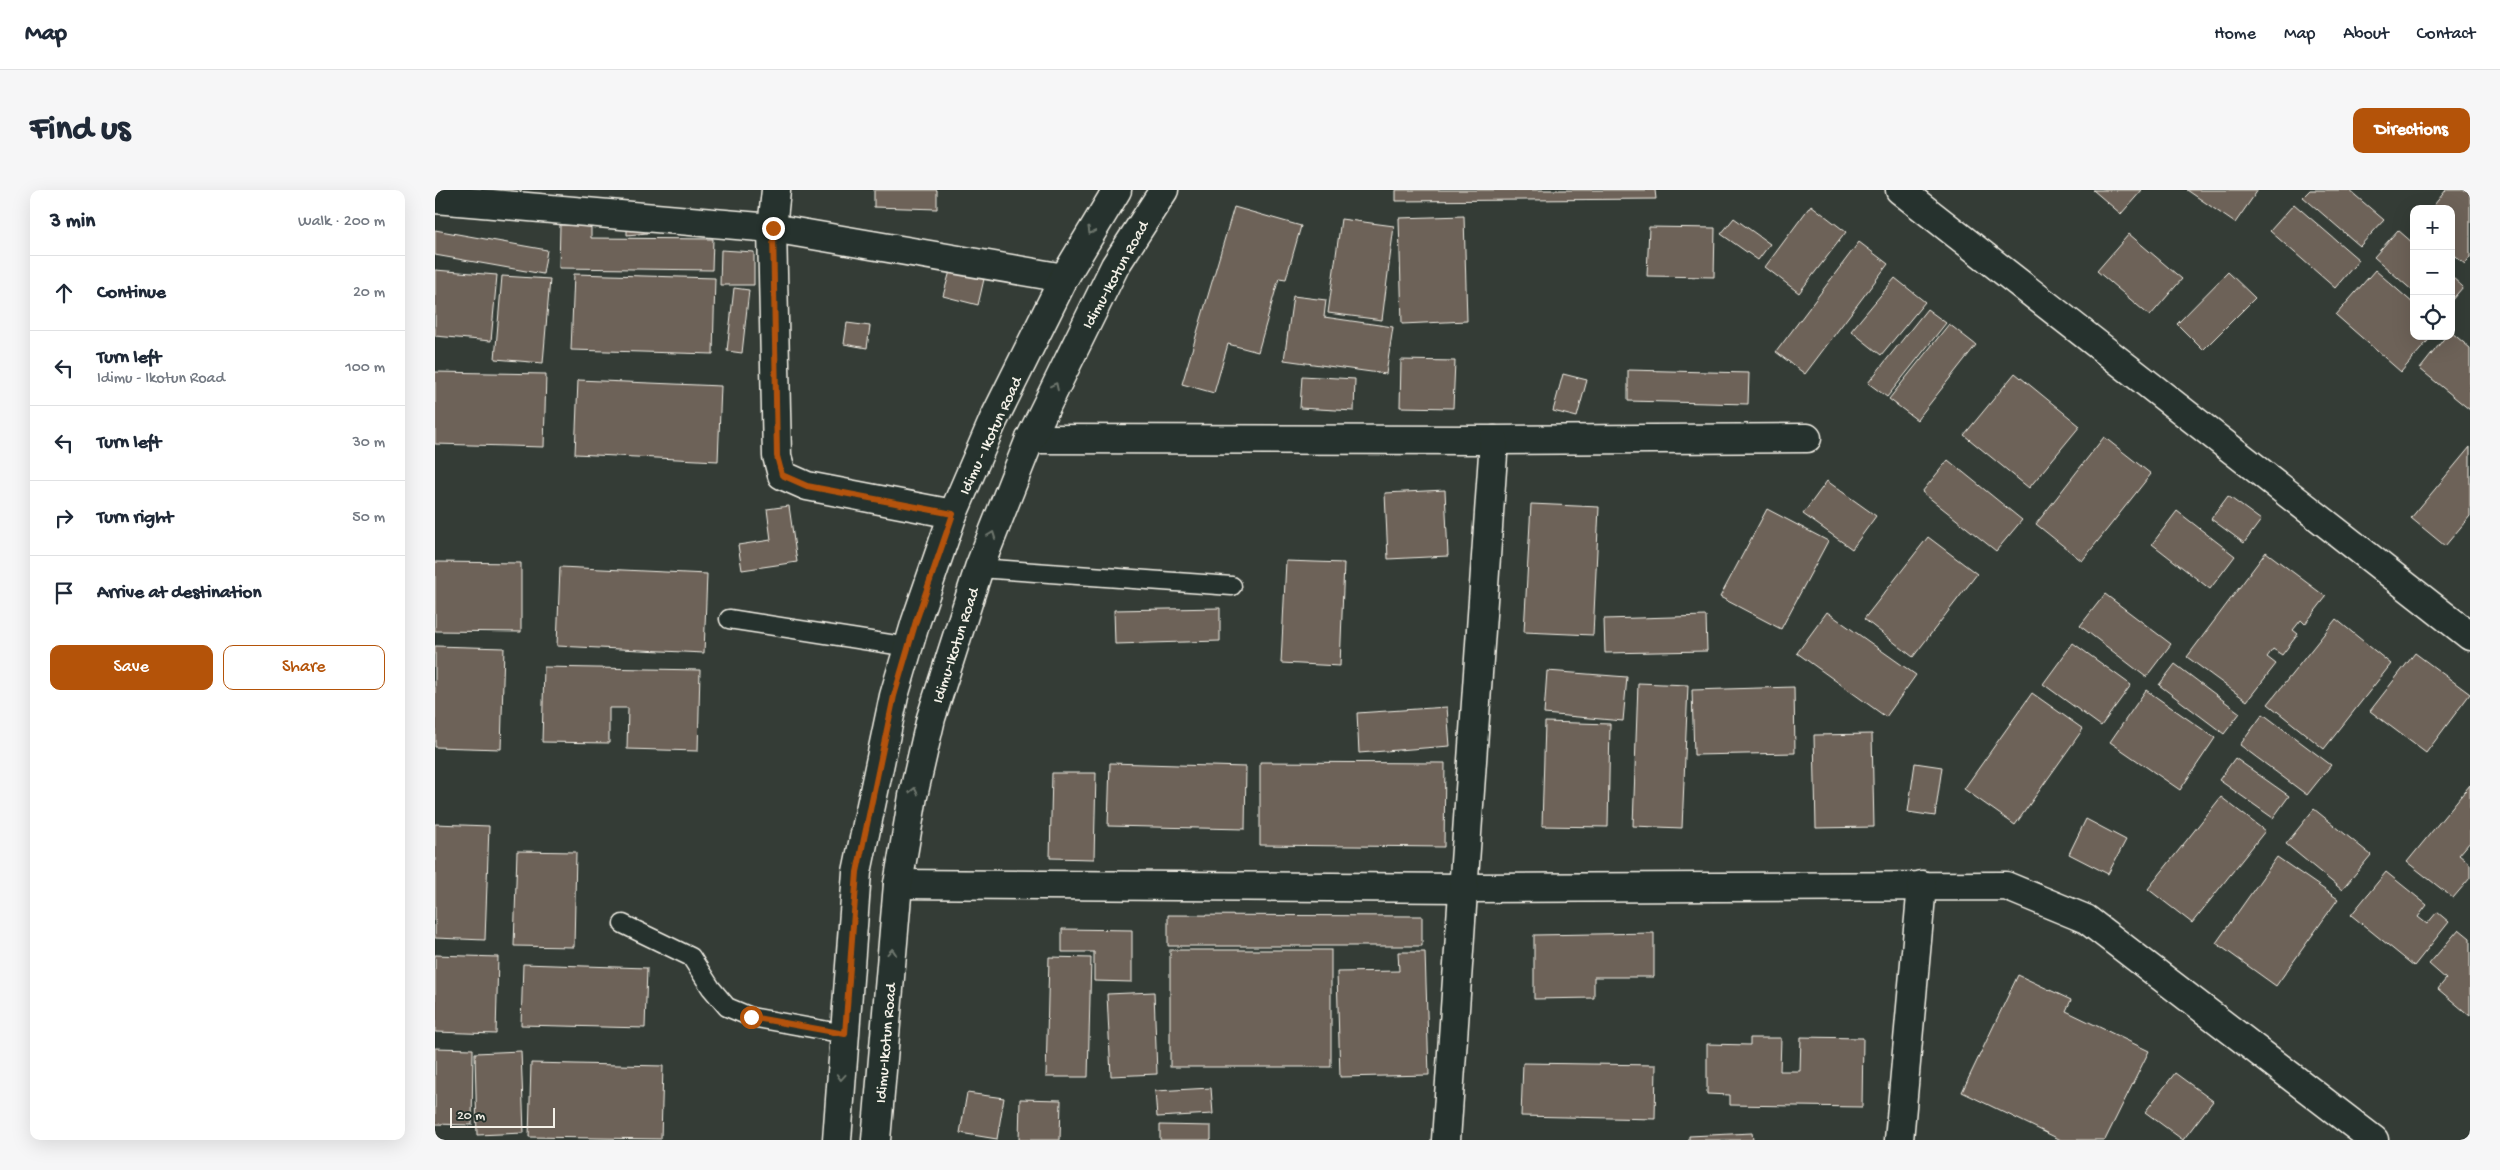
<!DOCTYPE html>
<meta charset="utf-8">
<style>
body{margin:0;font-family:"Gochi Hand",sans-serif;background:#f6f6f7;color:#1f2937}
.controls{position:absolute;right:15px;top:15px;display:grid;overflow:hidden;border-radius:10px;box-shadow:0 5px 20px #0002}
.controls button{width:45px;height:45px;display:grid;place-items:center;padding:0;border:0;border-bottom:1px solid #e0e1e3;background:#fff;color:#1f2937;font:25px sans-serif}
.scale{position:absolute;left:15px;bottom:12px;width:105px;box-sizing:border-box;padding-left:5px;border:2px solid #f4f1e8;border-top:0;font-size:14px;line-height:18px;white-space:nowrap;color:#f4f1e8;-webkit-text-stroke:4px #26332d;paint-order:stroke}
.stop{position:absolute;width:15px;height:15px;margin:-11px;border:4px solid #b45309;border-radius:50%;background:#fff}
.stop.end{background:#b45309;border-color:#fff;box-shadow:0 1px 5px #0008}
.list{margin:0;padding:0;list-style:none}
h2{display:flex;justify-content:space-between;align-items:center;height:65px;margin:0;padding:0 20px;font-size:21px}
h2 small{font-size:16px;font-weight:400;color:#747a83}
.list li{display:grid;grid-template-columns:32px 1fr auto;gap:15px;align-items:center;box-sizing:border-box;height:75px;padding:0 20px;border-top:1px solid #e0e1e3}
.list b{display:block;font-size:19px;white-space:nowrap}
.list p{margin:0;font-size:16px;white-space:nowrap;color:#747a83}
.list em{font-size:16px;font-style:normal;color:#747a83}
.actions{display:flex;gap:10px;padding:15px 20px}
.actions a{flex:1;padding:11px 0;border:1px solid #b45309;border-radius:10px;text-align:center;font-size:18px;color:#b45309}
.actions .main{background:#b45309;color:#fff}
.icon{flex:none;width:28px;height:28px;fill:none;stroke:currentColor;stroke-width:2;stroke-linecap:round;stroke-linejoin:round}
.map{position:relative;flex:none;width:2035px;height:950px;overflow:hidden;border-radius:10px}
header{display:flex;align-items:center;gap:30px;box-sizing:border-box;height:70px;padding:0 25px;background:#fff;border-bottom:1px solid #e0e1e3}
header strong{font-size:24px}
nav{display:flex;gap:28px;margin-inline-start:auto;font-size:18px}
.intro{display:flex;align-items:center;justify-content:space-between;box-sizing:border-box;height:120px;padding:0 30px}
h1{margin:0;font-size:35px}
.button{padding:12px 22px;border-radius:10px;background:#b45309;color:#fff;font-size:18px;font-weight:700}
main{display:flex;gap:30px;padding:0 30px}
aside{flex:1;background:#fff;border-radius:10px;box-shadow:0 5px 20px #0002}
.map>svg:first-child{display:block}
.building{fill:#6d6258;stroke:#f4f1e8}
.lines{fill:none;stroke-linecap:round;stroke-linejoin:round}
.lane-casing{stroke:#f4f1e8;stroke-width:21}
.street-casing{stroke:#f4f1e8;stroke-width:31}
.primary-casing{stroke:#f4f1e8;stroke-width:31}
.lane{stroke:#26332d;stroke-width:18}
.street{stroke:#26332d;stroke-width:28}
.primary{stroke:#26332d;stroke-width:28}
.oneway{stroke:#6e766e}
.route{stroke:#b45309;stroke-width:6}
.labels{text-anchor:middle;stroke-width:5;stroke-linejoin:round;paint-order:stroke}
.street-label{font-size:16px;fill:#f4f1e8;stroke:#26332d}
</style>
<header>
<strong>Map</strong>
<nav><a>Home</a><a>Map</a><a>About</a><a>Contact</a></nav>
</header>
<div class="intro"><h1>Find us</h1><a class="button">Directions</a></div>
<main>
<aside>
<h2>3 min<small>Walk · 200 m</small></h2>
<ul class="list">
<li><svg class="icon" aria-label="ahead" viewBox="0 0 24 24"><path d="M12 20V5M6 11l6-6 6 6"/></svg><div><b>Continue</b></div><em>20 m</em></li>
<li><svg class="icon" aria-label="left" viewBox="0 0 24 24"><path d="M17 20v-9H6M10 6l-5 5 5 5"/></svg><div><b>Turn left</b><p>Idimu - Ikotun Road</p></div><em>100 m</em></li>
<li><svg class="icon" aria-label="left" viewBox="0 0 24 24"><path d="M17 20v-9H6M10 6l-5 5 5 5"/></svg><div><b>Turn left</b></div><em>30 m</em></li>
<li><svg class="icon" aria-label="right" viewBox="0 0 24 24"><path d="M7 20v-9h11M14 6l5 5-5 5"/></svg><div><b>Turn right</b></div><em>50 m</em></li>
<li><svg class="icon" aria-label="arrive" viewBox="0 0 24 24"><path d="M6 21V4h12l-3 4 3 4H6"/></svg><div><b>Arrive at destination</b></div></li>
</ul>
<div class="actions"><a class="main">Save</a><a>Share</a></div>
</aside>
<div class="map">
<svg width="2035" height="950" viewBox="0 0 2035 950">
<rect width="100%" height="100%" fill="#343c36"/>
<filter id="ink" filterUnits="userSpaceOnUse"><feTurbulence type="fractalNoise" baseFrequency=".02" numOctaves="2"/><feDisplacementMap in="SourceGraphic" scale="10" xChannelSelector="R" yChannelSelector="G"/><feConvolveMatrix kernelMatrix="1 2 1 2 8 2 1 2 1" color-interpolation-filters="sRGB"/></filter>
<g filter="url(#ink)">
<g class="building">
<polygon points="439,0 502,0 502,19 439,17"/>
<polygon points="961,0 1220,0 1221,9 961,11"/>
<polygon points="1658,0 1707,0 1686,24"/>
<polygon points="1752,0 1823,0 1800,33"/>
<polygon points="1875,0 1914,0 1949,30 1925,56 1868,7"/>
<polygon points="2011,0 2035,0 2035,67 2030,74 2016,63 2016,19 1996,19"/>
<polygon points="1859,14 1924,70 1900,98 1835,41"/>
<polygon points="1376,15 1411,42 1364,103 1330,77"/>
<polygon points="799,17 866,36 851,89 844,88 823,162 793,154 779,203 747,194"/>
<polygon points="1029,26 1032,131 967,134 964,28"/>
<polygon points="1299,28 1335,54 1323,70 1286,44"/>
<polygon points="212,29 212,43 192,45 192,30"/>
<polygon points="906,29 959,36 947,130 893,123"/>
<polygon points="125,35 156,36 156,48 278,49 277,80 124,78"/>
<polygon points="1214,37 1280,38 1279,87 1212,86"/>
<polygon points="0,40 112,60 108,84 0,65"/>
<polygon points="1963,40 1979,54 1979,102 1939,67"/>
<polygon points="1694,44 1747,89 1715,126 1662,81"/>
<polygon points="1424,52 1453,74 1370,184 1341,162"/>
<polygon points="286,60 319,62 319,95 285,95"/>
<polygon points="0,80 62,85 56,151 0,146"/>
<polygon points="1940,80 1979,114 1979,146 1997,146 1966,182 1901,125"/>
<polygon points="515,81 549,89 543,115 508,106"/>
<polygon points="1793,82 1820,108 1768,160 1742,134"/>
<polygon points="139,84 280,88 278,164 136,160"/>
<polygon points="67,86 115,89 108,173 60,169"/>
<polygon points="2016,86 2028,97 2016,111"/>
<polygon points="1460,88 1490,112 1446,165 1416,141"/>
<polygon points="299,98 314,100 307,163 292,161"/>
<polygon points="858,106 891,110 889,127 958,137 951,184 849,170"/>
<polygon points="1492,119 1511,133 1452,207 1433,193"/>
<polygon points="412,133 435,136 432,158 409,154"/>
<polygon points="1514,134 1541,155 1482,230 1454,209"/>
<polygon points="2016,142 2035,158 2035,220 1985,179 2011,146 2016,146"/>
<polygon points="966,170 1020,171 1018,218 965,217"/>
<polygon points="1193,180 1314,183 1313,214 1193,211"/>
<polygon points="0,182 111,184 109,257 0,254"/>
<polygon points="1580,183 1645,236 1594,298 1529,245"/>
<polygon points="1128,184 1152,190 1142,227 1118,221"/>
<polygon points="867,186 920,189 919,221 865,218"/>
<polygon points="143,190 286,196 283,271 140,264"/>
<polygon points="1669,247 1716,284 1647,371 1601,334"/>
<polygon points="2035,257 2035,326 2010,356 1976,328"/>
<polygon points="1513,270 1587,330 1561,361 1487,302"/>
<polygon points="1392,291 1441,326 1417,359 1368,324"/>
<polygon points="1010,300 1013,366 953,369 950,303"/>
<polygon points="1793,306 1826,330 1809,353 1776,329"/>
<polygon points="1096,314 1164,317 1158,445 1089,442"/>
<polygon points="354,316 362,372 307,380 303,355 336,350 332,319"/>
<polygon points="1332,319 1393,351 1346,439 1285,407"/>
<polygon points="1742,321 1800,366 1775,399 1717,354"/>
<polygon points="1493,347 1542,384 1478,467 1429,429"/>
<polygon points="1831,362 1891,407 1870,434 1866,430 1858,440 1863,444 1847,465 1838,459 1832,467 1841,474 1812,511 1752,467"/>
<polygon points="851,371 909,373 905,476 846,473"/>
<polygon points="0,372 86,373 86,442 0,441"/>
<polygon points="125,377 272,384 269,463 122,456"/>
<polygon points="1670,404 1736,454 1711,487 1645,436"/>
<polygon points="785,418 785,451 680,454 679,420"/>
<polygon points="1392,422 1481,485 1451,527 1362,463"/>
<polygon points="1271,426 1272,461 1170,463 1169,429"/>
<polygon points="1901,429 1956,474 1889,559 1833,514"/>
<polygon points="1638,453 1696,495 1666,536 1608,494"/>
<polygon points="0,456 69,458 66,559 0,557"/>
<polygon points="1980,463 2035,504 1991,563 1935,521"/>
<polygon points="1740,474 1805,523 1789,544 1724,495"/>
<polygon points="109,477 265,480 263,561 192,559 193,518 174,518 174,553 107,552"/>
<polygon points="1112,481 1192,487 1188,531 1109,524"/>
<polygon points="1203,493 1253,495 1247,638 1198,636"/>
<polygon points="1359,497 1360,563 1259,565 1257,500"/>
<polygon points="1711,500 1780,548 1745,600 1675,552"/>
<polygon points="1597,503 1648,539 1580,635 1529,599"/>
<polygon points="1012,517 1015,556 924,563 922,523"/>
<polygon points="1828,524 1896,575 1872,605 1805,555"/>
<polygon points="1110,532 1175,534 1173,637 1107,636"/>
<polygon points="1437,544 1439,637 1381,638 1379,545"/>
<polygon points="1800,568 1854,606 1838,628 1784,590"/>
<polygon points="825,572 1010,573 1009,657 825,655"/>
<polygon points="675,573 811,577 810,639 673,636"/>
<polygon points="1480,573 1507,577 1500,626 1473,622"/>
<polygon points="617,583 661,583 659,669 615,668"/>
<polygon points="2035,595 2035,652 2024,665 2035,674 2035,688 2018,708 1972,672"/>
<polygon points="1786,607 1830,641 1757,733 1713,699"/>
<polygon points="1879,619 1936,665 1907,700 1851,654"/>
<polygon points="1651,629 1691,650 1673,684 1634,664"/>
<polygon points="0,634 54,636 50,750 0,748"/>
<polygon points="82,661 141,662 139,757 79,756"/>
<polygon points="1842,667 1903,709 1841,796 1781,753"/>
<polygon points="1951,682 1992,715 1983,727 1992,734 2002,722 2014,732 1979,776 1916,725"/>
<polygon points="733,725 987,726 987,756 733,756"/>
<polygon points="627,739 697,740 697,792 659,791 659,762 627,762"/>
<polygon points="2024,739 2035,748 2035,826 2003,799 2011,789 1994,774"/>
<polygon points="1219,743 1219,787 1159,787 1159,808 1099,809 1099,745"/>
<rect x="735" y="760" width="161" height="117"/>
<polygon points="963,762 990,762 994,885 905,887 902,782 964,781"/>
<polygon points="0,765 63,767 61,844 0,842"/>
<polygon points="614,767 656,768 653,887 611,887"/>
<polygon points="88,774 212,778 210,838 86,835"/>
<polygon points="1583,785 1636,810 1631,821 1714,861 1670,950 1626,950 1527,902"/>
<polygon points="719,802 722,884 676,886 672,804"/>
<polygon points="1366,847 1428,848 1427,917 1295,915 1295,905 1272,904 1272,854 1315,855 1315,848 1346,848 1345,881 1365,881"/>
<polygon points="0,858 38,859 37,935 0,934"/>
<polygon points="86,861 89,943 42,945 40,863"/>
<polygon points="96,873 228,876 226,949 94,947"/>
<polygon points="1088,873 1221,875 1220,929 1086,926"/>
<polygon points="1740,883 1778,911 1748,950 1710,922"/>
<polygon points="776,898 778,924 722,927 720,901"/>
<polygon points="532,903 569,908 562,949 525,943"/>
<polygon points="585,909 626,910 625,950 584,950"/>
<polygon points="725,935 776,936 776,950 725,950"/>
<polygon points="1317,943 1318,950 1254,950 1254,946"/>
</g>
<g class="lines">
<defs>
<g id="lane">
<polyline points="544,378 797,396"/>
<polyline points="294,429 474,457"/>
<polyline points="188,734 256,767 276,798 292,817 316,827 410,844"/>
</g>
<g id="street">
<polyline points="341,0 337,38 342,266 347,285 372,296 518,324"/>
<polyline points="1465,0 2035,446"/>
<polyline points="0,9 337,38 629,88"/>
<polyline points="595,249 1059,250 1372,248"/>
<polyline points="463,694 1029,698 1571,696 1651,729 1939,950"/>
<polyline points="1011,950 1059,250"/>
<polyline points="1464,950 1487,695"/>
</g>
<g id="primary">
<polyline points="402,950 422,682 459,506 481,431 518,324 558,231 629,88 682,0"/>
<polyline points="441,950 463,694 478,606 496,528 544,378 595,249 680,76 729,0"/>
</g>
</defs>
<use href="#lane" class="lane-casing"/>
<use href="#street" class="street-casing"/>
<use href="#primary" class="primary-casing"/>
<use href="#lane" class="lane"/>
<use href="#street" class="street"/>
<use href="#primary" class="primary"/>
</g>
<defs><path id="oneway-chevron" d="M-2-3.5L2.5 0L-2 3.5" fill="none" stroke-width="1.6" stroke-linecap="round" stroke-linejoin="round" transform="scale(1.25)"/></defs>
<g class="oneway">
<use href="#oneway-chevron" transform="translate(656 41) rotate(120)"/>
<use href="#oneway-chevron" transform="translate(620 196) rotate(-64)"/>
<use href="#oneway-chevron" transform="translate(557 345) rotate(-69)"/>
<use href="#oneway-chevron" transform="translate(479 601) rotate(-78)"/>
<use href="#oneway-chevron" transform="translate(457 762) rotate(-85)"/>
<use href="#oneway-chevron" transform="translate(406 887) rotate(94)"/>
</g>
</g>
<g class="lines" filter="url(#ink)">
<polyline class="route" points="316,827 410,844 422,682 459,506 481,431 518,324 372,296 347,285 342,266 338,38"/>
</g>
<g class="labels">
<g class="street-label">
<text transform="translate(679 84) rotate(-61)" y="6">Idimu-Ikotun Road</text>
<text transform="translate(554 245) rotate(-65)" y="6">Idimu - Ikotun Road</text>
<text transform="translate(519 455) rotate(-72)" y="6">Idimu-Ikotun Road</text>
<text transform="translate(449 853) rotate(-85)" y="6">Idimu-Ikotun Road</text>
</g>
</g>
</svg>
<div class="controls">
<button>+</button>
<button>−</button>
<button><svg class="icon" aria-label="locate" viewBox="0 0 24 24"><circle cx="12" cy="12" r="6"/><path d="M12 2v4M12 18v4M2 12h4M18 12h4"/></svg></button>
</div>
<div class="scale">20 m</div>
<div class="stop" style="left:316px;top:827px"></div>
<div class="stop end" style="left:338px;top:38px"></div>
</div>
</main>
